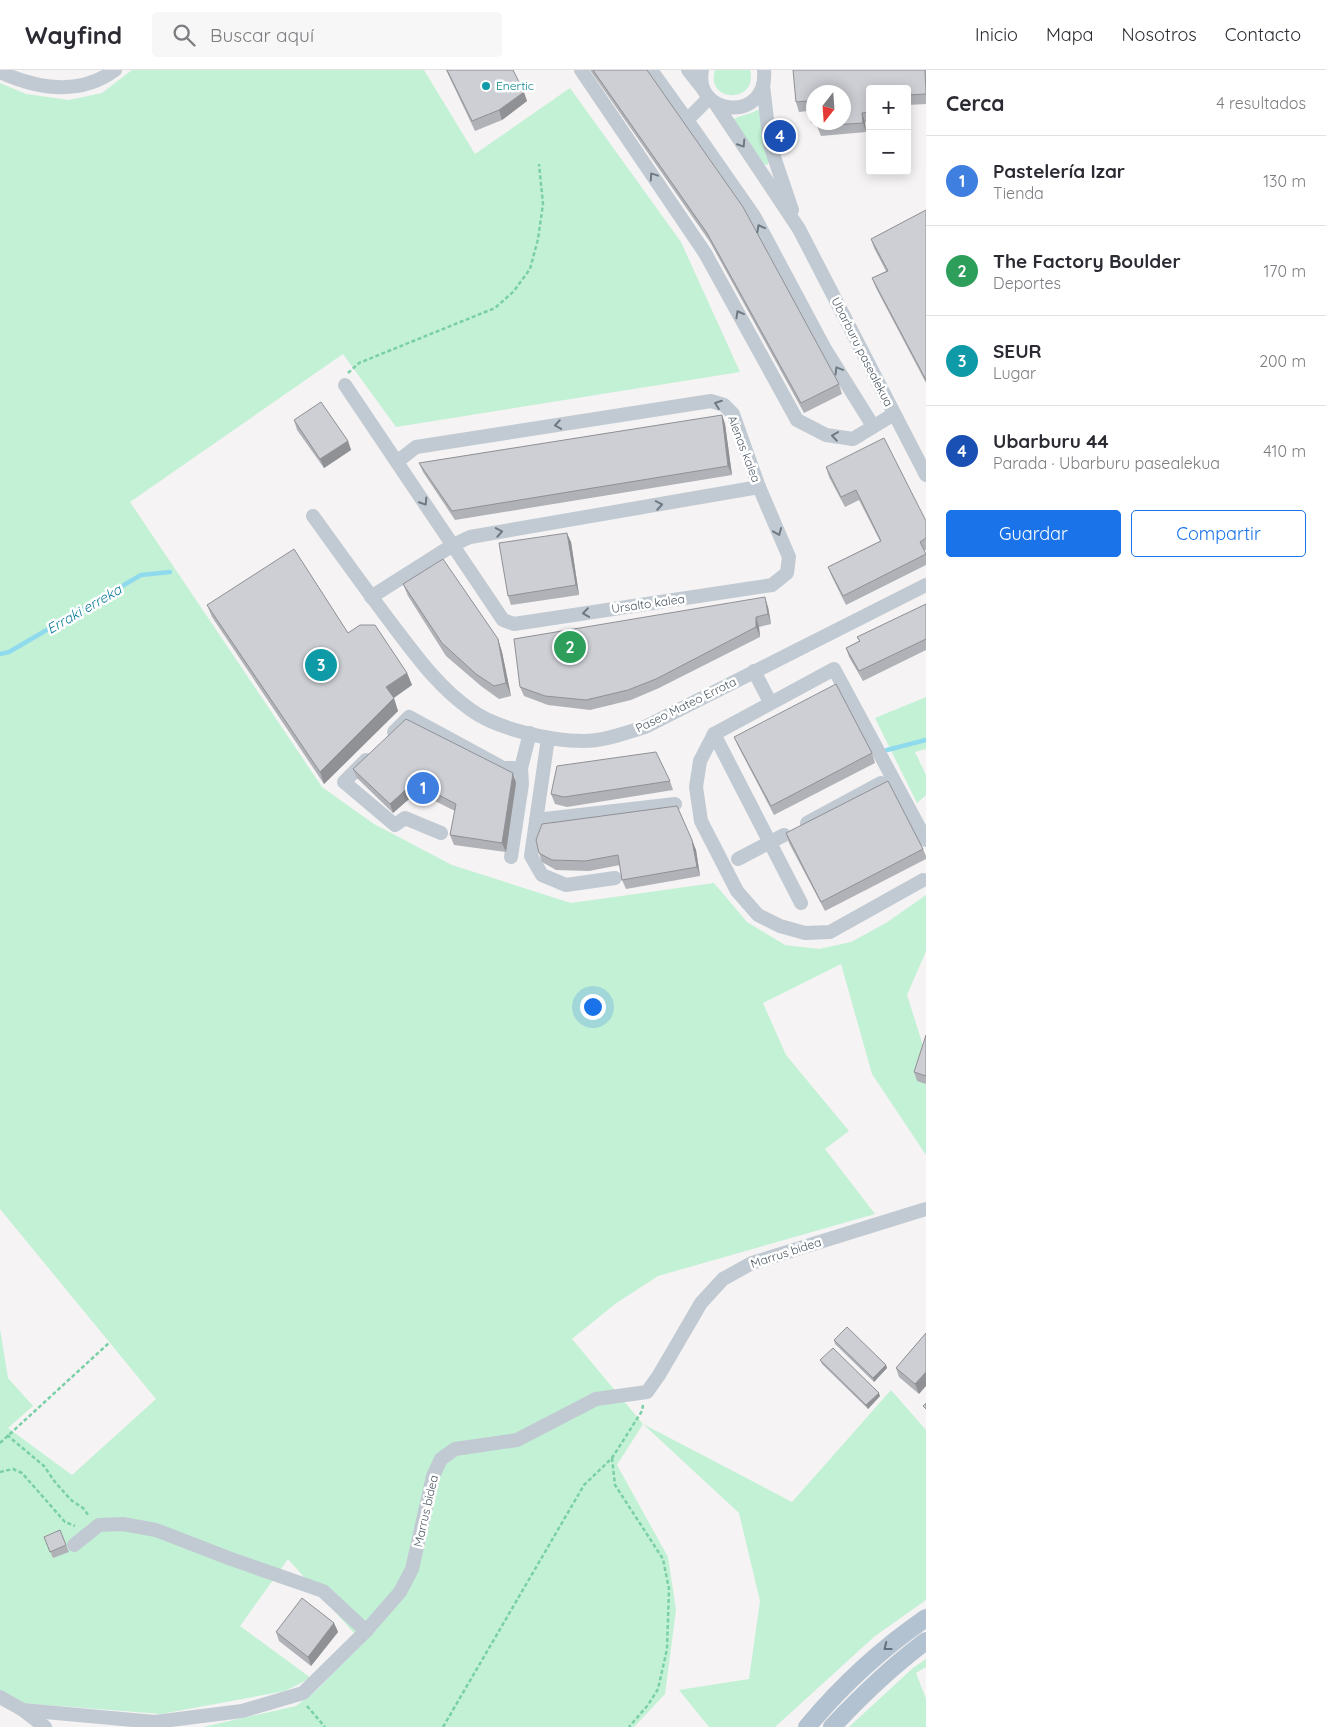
<!DOCTYPE html>
<html lang="es">
<meta charset="utf-8">
<style>
body{margin:0;font-family:Quicksand,sans-serif;background:#f7f7f7;color:#2b2b33}
.controls{position:absolute;right:15px;top:15px;display:grid;overflow:hidden;border-radius:5px;box-shadow:0 2px 12px #0003}
.controls button{width:45px;height:45px;display:grid;place-items:center;padding:0;border:0;border-bottom:1px solid #e1e1e2;background:#fff;color:#2b2b33;font:25px sans-serif}
.compass{position:absolute;left:806px;top:15px;width:45px;height:45px;border-radius:50%;background:#fff;box-shadow:0 2px 12px #0003;rotate:197deg}
.you{position:absolute;left:592px;top:936px;width:18px;height:18px;margin:-12px;border:4px solid #fff;border-radius:50%;background:#1a73e8;box-shadow:0 0 0 8px #1a73e833}
.badge{display:grid;place-items:center;width:32px;height:32px;border-radius:50%;background:#1a73e8;color:#fff;font-size:16px;font-weight:700}
.pin{position:absolute;translate:-50% -50%;border:2px solid #fff;box-shadow:0 1px 5px #0006}
.list{margin:0;padding:0;list-style:none}
h2{display:flex;justify-content:space-between;align-items:center;height:65px;margin:0;padding:0 20px;font-size:21px}
h2 small{font-size:16px;font-weight:400;color:#7c7c81}
.list li{display:grid;grid-template-columns:32px 1fr auto;gap:15px;align-items:center;box-sizing:border-box;height:90px;padding:0 20px;border-top:1px solid #e1e1e2}
.list b{display:block;font-size:19px;white-space:nowrap}
.list p{margin:0;font-size:16px;white-space:nowrap;color:#7c7c81}
.list em{font-size:16px;font-style:normal;color:#7c7c81}
.actions{display:flex;gap:10px;padding:15px 20px}
.actions a{flex:1;padding:11px 0;border:1px solid #1a73e8;border-radius:5px;text-align:center;font-size:18px;color:#1a73e8}
.actions .main{background:#1a73e8;color:#fff}
.icon{flex:none;width:28px;height:28px;fill:none;stroke:currentColor;stroke-width:2;stroke-linecap:round;stroke-linejoin:round}
.map{position:relative;flex:none;width:926px;height:1657px;overflow:hidden}
header{display:flex;align-items:center;gap:30px;box-sizing:border-box;height:70px;padding:0 25px;background:#fff;border-bottom:1px solid #e1e1e2}
header strong{font-size:24px}
nav{display:flex;gap:28px;margin-inline-start:auto;font-size:18px}
.search{width:350px;height:45px;background:#f7f7f7;display:flex;align-items:center;gap:12px;box-sizing:border-box;padding:0 18px;border-radius:5px;color:#7c7c81;font-size:19px}
main{display:flex}
aside{flex:1;background:#fff}
.map>svg:first-child{display:block}
.green{fill:#c3f1d5}
.lines{fill:none;stroke-linecap:round;stroke-linejoin:round}
.stream{stroke:#90daee;stroke-width:4.5}
.path{stroke:#7ad0a6;stroke-width:2.5;stroke-dasharray:4 2.5;stroke-linecap:butt}
.minor{stroke:#c1cad2;stroke-width:14}
.major{stroke:#b3c2d1;stroke-width:18}
.minor-bridge{stroke:#c1cad2;stroke-width:14}
.wall{fill:#b0b2b7;fill-rule:evenodd}
.shaded-wall{fill:#909195}
.building{fill:#cdcfd5;stroke:#909195}
.oneway{stroke:#6e7983}
.oneway2{stroke:#64717d}
.culture-dot{fill:#0f9aa8;stroke:#fff;stroke-width:2}
.labels{text-anchor:middle;stroke-width:5;stroke-linejoin:round;paint-order:stroke}
.culture-label{font-size:12px;fill:#0d838f;stroke:#fff;text-anchor:start}
.street-label{font-size:12px;fill:#4a5661;stroke:#fff}
.water-label{font-size:14px;font-style:italic;fill:#0c7c9b;stroke:#fff}
</style>
<header>
<strong>Wayfind</strong>
<div class="search"><svg class="icon" aria-label="search" viewBox="0 0 24 24"><circle cx="10" cy="10" r="6"/><path d="M15 15l6 6"/></svg>Buscar aquí</div>
<nav><a>Inicio</a><a>Mapa</a><a>Nosotros</a><a>Contacto</a></nav>
</header>
<main>
<div class="map">
<svg width="926" height="1657" viewBox="0 0 926 1657">
<rect width="100%" height="100%" fill="#f5f3f3"/>
<g class="green">
<polygon points="132,0 424,0 475,84 570,18 681,172 740,302 396,357 343,284 130,432 322,717 374,754 452,795 571,833 714,813 747,852 785,875 819,879 851,872 886,853 926,825 926,881 907,925 925,982 926,993 926,1085 872,1004 841,894 763,933 786,985 849,1061 825,1079 875,1144 658,1206 615,1234 572,1269 643,1354 792,1432 891,1320 926,1360 926,1530 875,1566 775,1657 709,1657 679,1620 749,1609 760,1531 739,1443 643,1354 617,1395 668,1487 676,1540 665,1624 634,1657 203,1657 296,1636 317,1620 362,1572 288,1489 240,1556 311,1608 285,1621 161,1644 21,1633 0,1620 0,1259 8,1308 33,1336 8,1358 72,1405 156,1329 0,1139 0,13 26,24 69,30 102,23"/>
<path d="M715 0H750C759 33 705 34 715 0Z"/>
<path d="M757 40 760 41 769 92 767 95 764 94 733 50C739 45 750 45 757 40Z"/>
<polygon points="926,627 926,679 915,682 926,705 926,725 917,733 875,648"/>
<polygon points="926,1589 926,1597 916,1603 926,1629 926,1657 849,1657 913,1598"/>
</g>
<g class="lines">
<g class="stream">
<polyline points="0,584 9,582 141,505 170,502"/>
<polyline points="887,680 926,670"/>
</g>
<g class="path">
<polyline points="348,303 359,293 495,238 514,221 530,199 538,169 543,134 539,94"/>
<polyline points="7,1365 44,1396 55,1412 71,1430 83,1438 89,1446"/>
<polyline points="0,1373 110,1272"/>
<polyline points="612,1388 615,1415 663,1489 669,1519 667,1579 658,1619 648,1635 629,1657"/>
<polyline points="0,1402 13,1399 22,1403 65,1452 75,1456"/>
<polyline points="307,1636 325,1657"/>
<polyline points="443,1657 584,1415 612,1388 642,1341 643,1335"/>
</g>
<g class="minor">
<polyline points="581,0 705,183 797,350 826,365 853,369 894,344"/>
<polyline points="651,0 687,50 709,28"/>
<polyline points="688,0 703,19"/>
<path d="M702 0C693 47 769 53 764 0"/>
<path d="M0 2C38 19 80 26 115 0"/>
<polyline points="763,15 770,75 792,140"/>
<polyline points="715,33 799,159 926,405"/>
<polyline points="687,50 754,146 825,279 873,356"/>
<polyline points="345,315 503,550 514,554 772,515 787,503 789,487 759,417"/>
<path d="M313 446C341 485 369 524 398 562 420 591 441 619 471 640 497 659 550 671 583 671 604 671 625 663 645 657L926 515"/>
<polyline points="371,527 453,475 470,467 759,417 733,344 724,335 711,331 416,377 398,391"/>
<polyline points="754,601 770,632"/>
<polyline points="394,662 409,647 503,698 521,698"/>
<polyline points="714,664 700,691 696,717 701,751 737,821 758,845 780,856 805,863 830,862 923,810"/>
<polyline points="548,668 531,786 542,805 566,815 615,808"/>
<polyline points="366,690 344,712 395,755 405,748 441,763"/>
<polyline points="536,750 675,734"/>
<polyline points="807,753 881,713"/>
<polyline points="511,787 522,714 521,698 530,663"/>
<polyline points="801,833 714,664 834,599 926,770"/>
<polyline points="74,1475 99,1455 123,1454 156,1460 231,1489 323,1521 366,1561"/>
<polyline points="0,1627 23,1640 155,1652 242,1641 303,1623 366,1561 400,1522 412,1499 433,1406 441,1389 455,1379 517,1370 596,1329 647,1322 659,1305 701,1233 723,1209 752,1193 926,1139"/>
<polyline points="23,1640 45,1657"/>
</g>
<g class="major">
<path d="M807 1657C842 1615 881 1579 926 1548"/>
<path d="M832 1657C861 1626 891 1597 926 1571"/>
</g>
<polyline class="minor-bridge" points="738,789 784,765"/>
</g>
<g class="wall">
<polygon points="446,0 513,0 527,31 502,50 475,61"/>
<polygon points="590,0 647,0 839,314 842,324 804,343 710,172"/>
<path d="M793 0H926V34L907 35V19H870V52H865L866 62 821 66 817 56V53H811L808 41 799 42 796 32ZM814 22H844V52H814Z"/>
<polygon points="926,140 926,313 876,218 872,208 886,201 874,178 871,169"/>
<polygon points="722,345 725,354 732,405 455,450 423,402 419,393"/>
<polygon points="294,350 348,371 351,380 324,398 297,360"/>
<polygon points="826,397 926,451 926,480 924,480 926,484 926,495 846,535 832,507 828,497 880,471 859,430 845,437 829,407"/>
<polygon points="571,472 579,525 511,535 508,526"/>
<polygon points="403,514 498,569 502,582 511,626 499,629 481,616 446,586 408,526"/>
<polygon points="926,534 926,580 863,611 849,587 846,578 859,571 857,567"/>
<polygon points="207,535 348,563 407,603 412,615 393,628 398,641 324,714 212,547"/>
<polygon points="768,537 771,554 759,557 760,567 659,618 631,630 590,640 548,635 524,626 520,617"/>
<polygon points="734,667 872,683 875,693 774,745 738,676"/>
<polygon points="353,699 516,713 506,782 454,775 450,765 455,741 417,722 393,743 357,708"/>
<polygon points="670,711 673,720 567,737 555,734 551,724"/>
<polygon points="786,763 923,779 926,786 926,789 825,841 789,773"/>
<polygon points="692,770 696,780 700,806 626,819 622,810 620,795 589,801 556,800 542,792 539,783"/>
<polygon points="926,965 926,1014 917,1011 914,1002"/>
<polygon points="926,1263 919,1324 899,1307 896,1298"/>
<polygon points="834,1270 886,1295 887,1298 874,1312 835,1274"/>
<polygon points="820,1290 880,1326 868,1339 822,1294"/>
<polygon points="60,1460 69,1482 53,1488 44,1467"/>
<polygon points="334,1553 338,1562 311,1596 279,1571 276,1562"/>
</g>
<g class="shaded-wall">
<polygon points="524,22 527,31 502,50 499,40"/>
<polygon points="862,43 865,52 866,62 863,53"/>
<polygon points="722,345 725,354 732,405 728,396"/>
<polygon points="348,371 351,380 324,398 320,389"/>
<polygon points="567,463 571,472 579,525 576,515"/>
<polygon points="765,527 768,537 771,554 768,544"/>
<polygon points="756,547 759,557 760,567 756,557"/>
<polygon points="498,569 502,582 511,626 506,613"/>
<polygon points="407,603 412,615 391,630 386,617"/>
<polygon points="394,628 398,641 324,714 320,702"/>
<polygon points="513,703 516,713 506,782 502,773"/>
<polygon points="414,712 417,722 393,743 390,734"/>
<polygon points="692,770 696,780 700,806 697,797"/>
<polygon points="886,1295 887,1298 874,1312 873,1308"/>
<polygon points="926,1302 926,1316 919,1324 915,1314"/>
<polygon points="879,1323 880,1326 868,1339 866,1335"/>
<polygon points="334,1553 338,1562 311,1596 308,1587"/>
</g>
<g class="building">
<polygon points="447,0 513,0 524,22 499,40 472,51"/>
<polygon points="593,0 647,0 743,137 839,314 801,333 707,163"/>
<polygon points="793,0 925,0 926,24 907,25 907,19 870,19 870,42 862,43 863,53 817,56 817,52 844,52 844,22 814,22 814,43 808,44 807,31 796,32"/>
<polygon points="926,140 926,310 872,208 888,201 871,169"/>
<polygon points="321,332 348,371 320,389 294,350"/>
<polygon points="722,345 728,396 452,441 419,393"/>
<polygon points="884,368 926,451 926,468 920,472 926,484 843,526 828,497 881,471 856,420 841,427 826,397"/>
<polygon points="567,463 576,515 508,526 499,473"/>
<polygon points="294,479 348,563 360,555 375,555 407,603 386,617 394,628 320,702 207,535"/>
<polygon points="443,489 498,569 506,613 494,616 476,604 442,573 403,514"/>
<polygon points="765,527 768,544 756,547 756,557 656,609 628,620 586,630 545,626 520,617 514,569"/>
<polygon points="926,534 926,569 859,601 846,578 860,571 857,567"/>
<polygon points="836,614 872,683 771,736 734,667"/>
<polygon points="406,649 513,703 502,773 450,765 456,734 414,712 390,734 353,699"/>
<polygon points="656,682 670,711 564,727 551,724 557,696"/>
<polygon points="888,711 923,779 821,832 786,763"/>
<polygon points="677,736 692,770 697,797 622,810 618,785 585,791 552,790 539,783 536,770 542,754"/>
<polygon points="926,965 926,1006 914,1002"/>
<polygon points="847,1257 886,1295 873,1308 834,1270"/>
<polygon points="926,1263 926,1302 915,1314 896,1298"/>
<polygon points="833,1278 879,1323 866,1335 820,1290"/>
<polygon points="926,1333 926,1339 923,1336"/>
<polygon points="60,1460 66,1475 50,1482 44,1467"/>
<polygon points="302,1528 334,1553 308,1587 276,1562"/>
</g>
<defs><path id="oneway-chevron" d="M-2-3.5L2.5 0L-2 3.5" fill="none" stroke-width="1.6" stroke-linecap="round" stroke-linejoin="round" transform="scale(1.25)"/></defs>
<g class="oneway">
<use href="#oneway-chevron" transform="translate(742 74) rotate(57)"/>
<use href="#oneway-chevron" transform="translate(653 106) rotate(-124)"/>
<use href="#oneway-chevron" transform="translate(760 158) rotate(-118)"/>
<use href="#oneway-chevron" transform="translate(739 244) rotate(-119)"/>
<use href="#oneway-chevron" transform="translate(838 300) rotate(-121)"/>
<use href="#oneway-chevron" transform="translate(718 334) rotate(-160)"/>
<use href="#oneway-chevron" transform="translate(558 355) rotate(171)"/>
<use href="#oneway-chevron" transform="translate(835 366) rotate(-172)"/>
<use href="#oneway-chevron" transform="translate(424 432) rotate(57)"/>
<use href="#oneway-chevron" transform="translate(659 435) rotate(-10)"/>
<use href="#oneway-chevron" transform="translate(499 462) rotate(-10)"/>
<use href="#oneway-chevron" transform="translate(778 462) rotate(67)"/>
<use href="#oneway-chevron" transform="translate(586 543) rotate(172)"/>
</g>
<use class="oneway2" href="#oneway-chevron" transform="translate(887 1577) rotate(142)"/>
<circle class="culture-dot" cx="486" cy="16" r="5"/>
<g class="labels">
<g class="culture-label">
<text x="496" y="20">Enertic</text>
</g>
<g class="street-label">
<text transform="translate(862 282) rotate(63)" y="4">Ubarburu pasealekua</text>
<text transform="translate(744 379) rotate(69)" y="4">Aienas kalea</text>
<text transform="translate(648 534) rotate(-8)" y="4">Ursalto kalea</text>
<text transform="translate(686 635) rotate(-26)" y="4">Paseo Mateo Errota</text>
<text transform="translate(786 1183) rotate(-18)" y="4">Marrus bidea</text>
<text transform="translate(426 1441) rotate(-77)" y="4">Marrus bidea</text>
</g>
<g class="water-label">
<text transform="translate(84 539) rotate(-30)" y="5">Erraki erreka</text>
</g>
</g>
</svg>
<div class="controls">
<button>+</button>
<button>−</button>
</div>
<svg class="compass" viewBox="-18 -18 36 36"><path d="M0-13l5 13h-10z" fill="#e53935"/><path d="M0 13l5-13h-10z" fill="#7c7c81"/></svg>
<div class="you"></div>
<div class="pin badge" style="left:423px;top:718px;background:#3f7fe0">1</div>
<div class="pin badge" style="left:570px;top:577px;background:#2e9e5b">2</div>
<div class="pin badge" style="left:321px;top:595px;background:#0f9aa8">3</div>
<div class="pin badge" style="left:780px;top:66px;background:#1a4fb4">4</div>
</div>
<aside>
<h2>Cerca<small>4 resultados</small></h2>
<ul class="list">
<li><span class="badge" style="background:#3f7fe0">1</span><div><b>Pastelería Izar</b><p>Tienda</p></div><em>130 m</em></li>
<li><span class="badge" style="background:#2e9e5b">2</span><div><b>The Factory Boulder</b><p>Deportes</p></div><em>170 m</em></li>
<li><span class="badge" style="background:#0f9aa8">3</span><div><b>SEUR</b><p>Lugar</p></div><em>200 m</em></li>
<li><span class="badge" style="background:#1a4fb4">4</span><div><b>Ubarburu 44</b><p>Parada · Ubarburu pasealekua</p></div><em>410 m</em></li>
</ul>
<div class="actions"><a class="main">Guardar</a><a>Compartir</a></div>
</aside>
</main>
